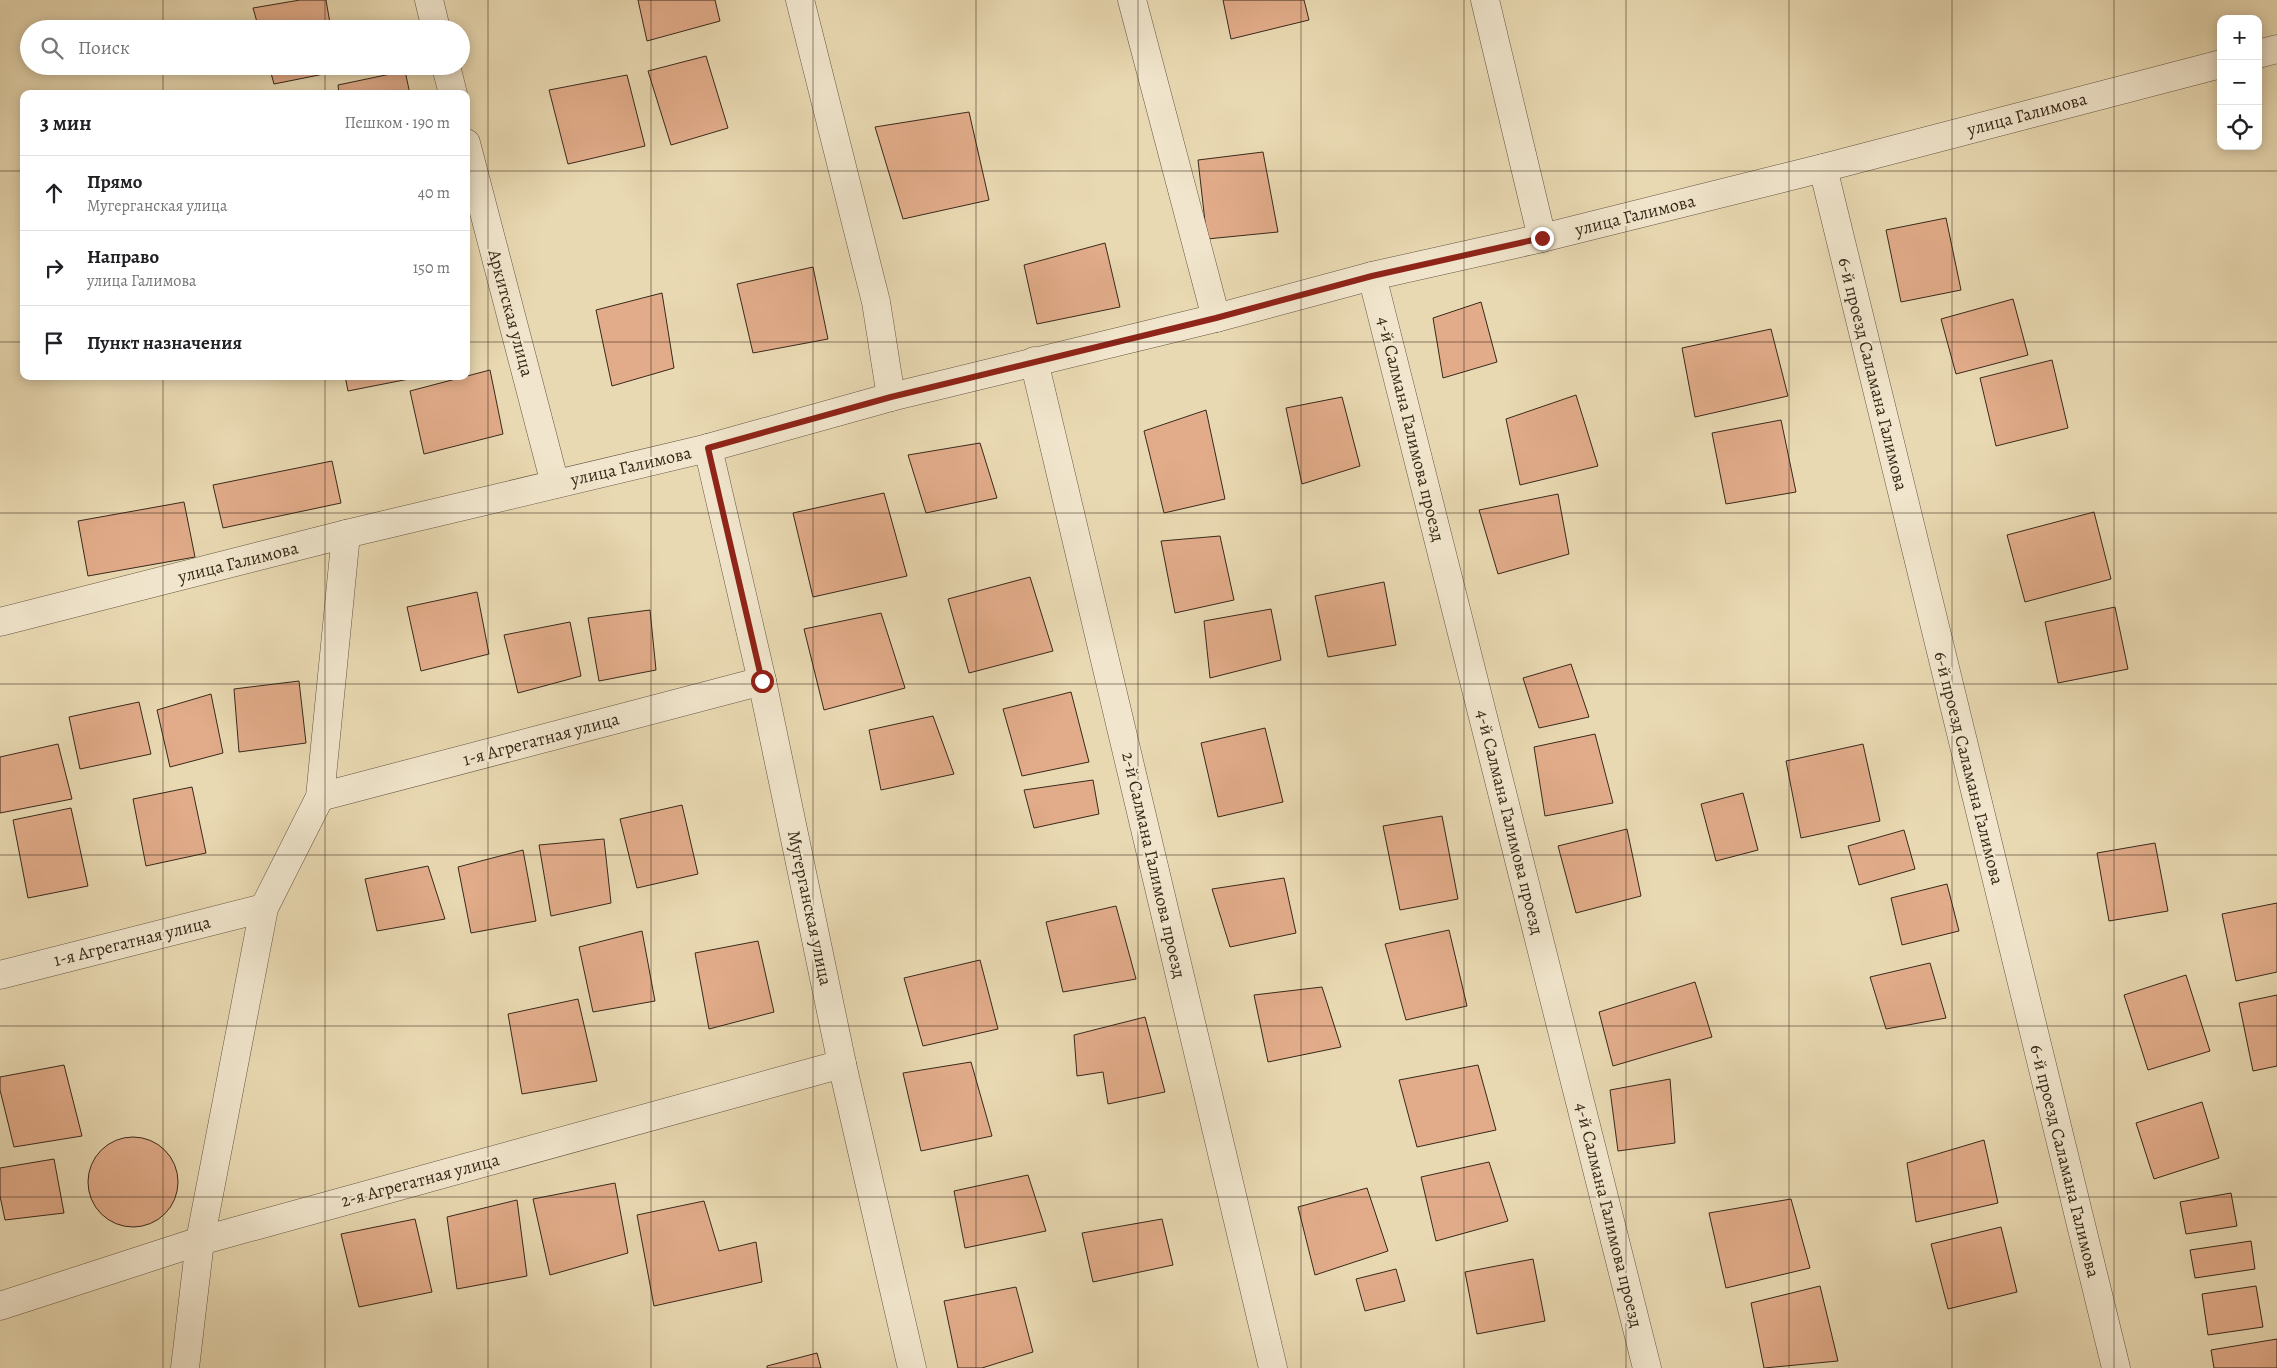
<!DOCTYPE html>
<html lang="ru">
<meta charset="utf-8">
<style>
body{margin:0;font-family:Alegreya,serif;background:#f6f6f6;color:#202124}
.controls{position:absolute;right:15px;top:15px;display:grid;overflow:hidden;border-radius:10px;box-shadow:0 2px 12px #0003}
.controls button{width:45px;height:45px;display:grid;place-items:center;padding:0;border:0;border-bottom:1px solid #e0e0e0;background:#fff;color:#202124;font:25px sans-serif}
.stop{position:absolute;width:15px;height:15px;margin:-11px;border:4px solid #8f2418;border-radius:50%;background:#fff}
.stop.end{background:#8f2418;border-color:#fff;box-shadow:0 1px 5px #0008}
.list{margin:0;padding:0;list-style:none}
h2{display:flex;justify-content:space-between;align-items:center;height:65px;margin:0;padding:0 20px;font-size:21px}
h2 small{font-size:16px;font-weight:400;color:#757577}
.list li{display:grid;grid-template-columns:32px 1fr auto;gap:15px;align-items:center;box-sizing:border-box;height:75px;padding:0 20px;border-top:1px solid #e0e0e0}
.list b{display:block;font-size:19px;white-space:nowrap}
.list p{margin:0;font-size:16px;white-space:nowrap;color:#757577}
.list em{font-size:16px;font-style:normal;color:#757577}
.icon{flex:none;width:28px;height:28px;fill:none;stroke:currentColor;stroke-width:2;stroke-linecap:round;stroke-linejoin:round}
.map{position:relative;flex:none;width:2277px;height:1368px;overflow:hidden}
.search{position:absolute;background:#fff;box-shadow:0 2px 12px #0003;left:20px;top:20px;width:450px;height:55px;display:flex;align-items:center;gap:12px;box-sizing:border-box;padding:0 18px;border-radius:28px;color:#757577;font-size:19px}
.panel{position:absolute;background:#fff;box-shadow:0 2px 12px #0003;left:20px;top:90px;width:450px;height:290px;border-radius:10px}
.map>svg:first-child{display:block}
.building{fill:#e2ac8a;stroke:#38291a}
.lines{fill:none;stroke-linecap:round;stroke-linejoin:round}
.minor-casing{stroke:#645540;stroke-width:29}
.minor{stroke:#f1e6cd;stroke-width:28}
.route{stroke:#8f2418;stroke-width:6}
.grid{fill:none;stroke:#38291a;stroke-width:1;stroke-opacity:0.55}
.labels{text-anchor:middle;stroke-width:4.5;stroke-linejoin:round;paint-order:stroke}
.street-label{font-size:18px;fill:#38291a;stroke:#f1e6cd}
</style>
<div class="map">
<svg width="2277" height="1368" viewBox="0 0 2277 1368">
<rect width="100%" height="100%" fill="#e9d9b2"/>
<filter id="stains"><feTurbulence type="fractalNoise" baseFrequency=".004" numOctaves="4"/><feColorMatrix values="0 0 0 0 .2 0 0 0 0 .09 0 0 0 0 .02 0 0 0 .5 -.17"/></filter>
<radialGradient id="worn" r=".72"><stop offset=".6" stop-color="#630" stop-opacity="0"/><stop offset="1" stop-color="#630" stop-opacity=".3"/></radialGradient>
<g class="building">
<polygon points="300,0 326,0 331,29 259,29 253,8"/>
<polygon points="638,0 715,0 720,21 647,41"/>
<polygon points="1223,0 1304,0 1309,20 1231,39"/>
<polygon points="706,56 728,128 671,145 648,71"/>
<polygon points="269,66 339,66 339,71 274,84"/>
<polygon points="405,71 410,94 339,94 338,85"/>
<polygon points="627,75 645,146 568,164 549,90"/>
<polygon points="969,112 989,200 903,219 875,127"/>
<polygon points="1263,152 1278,232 1207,239 1198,160"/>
<polygon points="1946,218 1961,290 1901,302 1886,230"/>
<polygon points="1105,243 1120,307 1037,324 1024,265"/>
<polygon points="813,267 828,339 753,353 737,284"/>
<polygon points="662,293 674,368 612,386 596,310"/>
<polygon points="2013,299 2028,355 1956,374 1941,319"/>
<polygon points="1481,302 1497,362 1443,378 1433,318"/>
<polygon points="1771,329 1788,396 1695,417 1682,348"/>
<polygon points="2052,360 2068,428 1996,446 1980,378"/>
<polygon points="490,370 503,434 424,454 410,391"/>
<polygon points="345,376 419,376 419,377 348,391"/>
<polygon points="1576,395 1598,466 1520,485 1506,419"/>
<polygon points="1342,397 1360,466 1302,484 1286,408"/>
<polygon points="1206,410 1225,499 1164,513 1144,431"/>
<polygon points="1781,420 1796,492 1726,504 1712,433"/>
<polygon points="980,443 997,498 926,513 908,455"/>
<polygon points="332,461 341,503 223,528 213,485"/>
<polygon points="884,493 907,576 813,597 793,513"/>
<polygon points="1558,494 1569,554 1498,574 1479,510"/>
<polygon points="184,502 195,557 88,576 78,521"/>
<polygon points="2094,512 2111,579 2025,602 2007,535"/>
<polygon points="1220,536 1234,600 1175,613 1161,541"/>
<polygon points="1030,577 1053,651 969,673 948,599"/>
<polygon points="1384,582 1396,645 1328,657 1315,596"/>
<polygon points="477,592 489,654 421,671 407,607"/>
<polygon points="2115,607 2128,669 2058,683 2045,622"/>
<polygon points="1271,609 1281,660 1210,678 1204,621"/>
<polygon points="650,610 656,670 599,681 588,618"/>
<polygon points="881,613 905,688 824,710 804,629"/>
<polygon points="570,622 581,676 518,693 504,635"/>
<polygon points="1571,664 1589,717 1539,728 1523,678"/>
<polygon points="299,681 306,743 239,752 234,689"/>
<polygon points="1071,692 1089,762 1022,776 1003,709"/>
<polygon points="211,694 223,753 170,767 157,710"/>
<polygon points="139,702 151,754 80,769 69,717"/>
<polygon points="933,716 954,774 881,790 869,730"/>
<polygon points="1265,728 1283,802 1218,817 1201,743"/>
<polygon points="1595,734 1613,803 1545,816 1534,747"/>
<polygon points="58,744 72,799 0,813 0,757"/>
<polygon points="1863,744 1880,821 1801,838 1786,761"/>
<polygon points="1093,780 1099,814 1034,828 1024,790"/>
<polygon points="192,787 206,853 146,866 133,799"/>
<polygon points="1743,793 1758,850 1716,861 1701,804"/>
<polygon points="682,805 698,874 637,888 620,819"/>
<polygon points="71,808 88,886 28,898 13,820"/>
<polygon points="1442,816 1458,899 1400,910 1383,826"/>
<polygon points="1627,829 1641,896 1576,913 1558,846"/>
<polygon points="1904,830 1915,869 1859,885 1848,846"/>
<polygon points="604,839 611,903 551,916 539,845"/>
<polygon points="2155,843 2168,911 2109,921 2097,853"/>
<polygon points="523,850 536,921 471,933 458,867"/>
<polygon points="428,866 445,919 377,931 365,879"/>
<polygon points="1284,878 1296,933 1230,947 1212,889"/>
<polygon points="1947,884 1959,931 1902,945 1891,898"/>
<polygon points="2277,903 2277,972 2236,981 2222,914"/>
<polygon points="1116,906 1136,979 1063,992 1046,922"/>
<polygon points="1449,930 1467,1006 1406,1020 1385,944"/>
<polygon points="642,931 655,1001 593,1012 579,947"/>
<polygon points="758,941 774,1012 709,1029 695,953"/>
<polygon points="980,960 998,1029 923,1046 904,978"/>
<polygon points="1930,963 1946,1018 1886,1029 1870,977"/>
<polygon points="2186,975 2210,1051 2148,1070 2124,995"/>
<polygon points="1695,982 1712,1037 1613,1066 1599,1012"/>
<polygon points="1322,987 1341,1047 1268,1062 1254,995"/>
<polygon points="2277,995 2277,1066 2253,1071 2239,1003"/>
<polygon points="578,999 597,1081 522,1094 508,1014"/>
<polygon points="1145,1017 1165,1092 1108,1104 1103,1072 1077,1076 1074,1035"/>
<polygon points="971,1062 992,1136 921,1151 903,1073"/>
<polygon points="64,1065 82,1136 14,1147 0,1090 0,1077"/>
<polygon points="1478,1065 1496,1130 1417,1147 1399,1080"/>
<polygon points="1670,1079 1675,1143 1618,1151 1610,1090"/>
<polygon points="2202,1102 2219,1158 2154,1179 2136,1123"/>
<circle cx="133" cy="1182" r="45"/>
<polygon points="1984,1140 1998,1203 1916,1222 1907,1163"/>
<polygon points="54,1159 64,1213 5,1220 0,1196 0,1168"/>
<polygon points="1489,1162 1508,1221 1436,1241 1421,1177"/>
<polygon points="1028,1175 1046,1231 965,1248 954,1191"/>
<polygon points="615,1183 628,1253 550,1275 533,1199"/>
<polygon points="1367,1188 1388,1251 1315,1275 1298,1207"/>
<polygon points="2231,1193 2237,1226 2186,1234 2180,1202"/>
<polygon points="1791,1199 1810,1268 1726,1288 1709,1213"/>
<polygon points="517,1200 527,1276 457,1289 447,1217"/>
<polygon points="704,1201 719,1251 756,1242 762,1282 654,1306 637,1215"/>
<polygon points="415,1219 432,1292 359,1307 341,1234"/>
<polygon points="1162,1219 1173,1265 1093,1282 1082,1233"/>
<polygon points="2001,1227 2017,1292 1948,1309 1931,1244"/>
<polygon points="2251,1241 2255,1269 2195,1278 2190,1250"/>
<polygon points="1533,1259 1545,1321 1477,1334 1465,1272"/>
<polygon points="1396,1269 1405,1301 1365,1311 1356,1279"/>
<polygon points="1820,1286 1838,1361 1764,1368 1751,1303"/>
<polygon points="2256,1286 2263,1327 2208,1335 2202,1294"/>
<polygon points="1016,1287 1033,1352 982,1368 958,1368 944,1301"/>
<polygon points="2277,1339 2277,1368 2214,1368 2211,1350"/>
<polygon points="817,1353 821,1368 767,1368 767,1366"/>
</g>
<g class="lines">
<defs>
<g id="minor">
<polyline points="429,0 436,29"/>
<polyline points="800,0 876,302 891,397"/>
<polyline points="1132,0 1216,318"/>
<polyline points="1485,0 1542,238"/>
<polyline points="2258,54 2277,49"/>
<polyline points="446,66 453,94"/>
<polyline points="466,143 555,484"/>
<polyline points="1823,168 2116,1368"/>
<polyline points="1372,276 1647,1368"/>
<polyline points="1034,361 1273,1368"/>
<polyline points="708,448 762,681 842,1064 912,1368"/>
<polyline points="0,622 346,534 708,448 891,397 1216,318 1372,276 1542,238 1823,168 2221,64"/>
<polyline points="320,797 762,681"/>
<polyline points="0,975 264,908"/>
<polyline points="0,1306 200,1241 842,1064"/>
<polyline points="185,1368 200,1241 264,908 320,797 346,534"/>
</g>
</defs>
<use href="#minor" class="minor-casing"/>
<use href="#minor" class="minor"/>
</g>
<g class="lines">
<polyline class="route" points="762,681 708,448 891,397 1216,318 1372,276 1542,238"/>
</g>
<path class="grid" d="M163 0V29M325 0V29M488 0V1368M651 0V1368M813 0V1368M976 0V1368M1138 0V1368M1301 0V1368M1464 0V1368M1626 0V1368M1789 0V1368M1952 0V1368M2114 0V1368M163 66V94M325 66V94M0 171H24M466 171H2277M0 342H24M466 342H2277M163 376V1368M325 376V1368M0 513H2277M0 684H2277M0 855H2277M0 1026H2277M0 1197H2277"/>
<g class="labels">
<g class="street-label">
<text transform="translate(2027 114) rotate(-15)" y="6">улица Галимова</text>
<text transform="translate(1635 215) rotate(-14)" y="6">улица Галимова</text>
<text transform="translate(511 313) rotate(75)" y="6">Аркитская улица</text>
<text transform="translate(1873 374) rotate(76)" y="6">6-й проезд Саламана Галимова</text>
<text transform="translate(1411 429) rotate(76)" y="6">4-й Салмана Галимова проезд</text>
<text transform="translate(631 466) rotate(-13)" y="6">улица Галимова</text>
<text transform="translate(238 562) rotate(-14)" y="6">улица Галимова</text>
<text transform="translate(541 739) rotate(-15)" y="6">1-я Агрегатная улица</text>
<text transform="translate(1969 768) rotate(76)" y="6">6-й проезд Саламана Галимова</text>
<text transform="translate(1510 822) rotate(76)" y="6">4-й Салмана Галимова проезд</text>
<text transform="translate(1154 865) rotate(77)" y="6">2-й Салмана Галимова проезд</text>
<text transform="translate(810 908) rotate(78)" y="6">Мугерганская улица</text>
<text transform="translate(132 941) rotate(-14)" y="6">1-я Агрегатная улица</text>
<text transform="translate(2065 1161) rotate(76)" y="6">6-й проезд Саламана Галимова</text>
<text transform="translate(420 1180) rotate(-15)" y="6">2-я Агрегатная улица</text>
<text transform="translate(1609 1215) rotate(76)" y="6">4-й Салмана Галимова проезд</text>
</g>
</g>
<rect width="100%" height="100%" filter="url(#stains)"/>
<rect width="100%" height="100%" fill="url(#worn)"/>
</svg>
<div class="controls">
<button>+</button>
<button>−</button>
<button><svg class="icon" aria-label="locate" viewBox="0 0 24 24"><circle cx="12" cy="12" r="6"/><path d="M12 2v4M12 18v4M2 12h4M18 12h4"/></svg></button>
</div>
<div class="stop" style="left:762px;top:681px"></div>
<div class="stop end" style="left:1542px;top:238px"></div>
<div class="search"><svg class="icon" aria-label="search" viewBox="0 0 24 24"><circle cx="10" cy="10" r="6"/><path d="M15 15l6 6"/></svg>Поиск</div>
<section class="panel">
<h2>3 мин<small>Пешком · 190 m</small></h2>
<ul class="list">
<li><svg class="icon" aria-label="ahead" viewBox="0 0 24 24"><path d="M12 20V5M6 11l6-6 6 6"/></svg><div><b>Прямо</b><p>Мугерганская улица</p></div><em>40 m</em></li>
<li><svg class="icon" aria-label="right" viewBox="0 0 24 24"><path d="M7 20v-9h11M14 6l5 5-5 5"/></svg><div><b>Направо</b><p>улица Галимова</p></div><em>150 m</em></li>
<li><svg class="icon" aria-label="arrive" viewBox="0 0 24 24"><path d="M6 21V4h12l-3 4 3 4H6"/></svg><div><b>Пункт назначения</b></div></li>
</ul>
</section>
</div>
